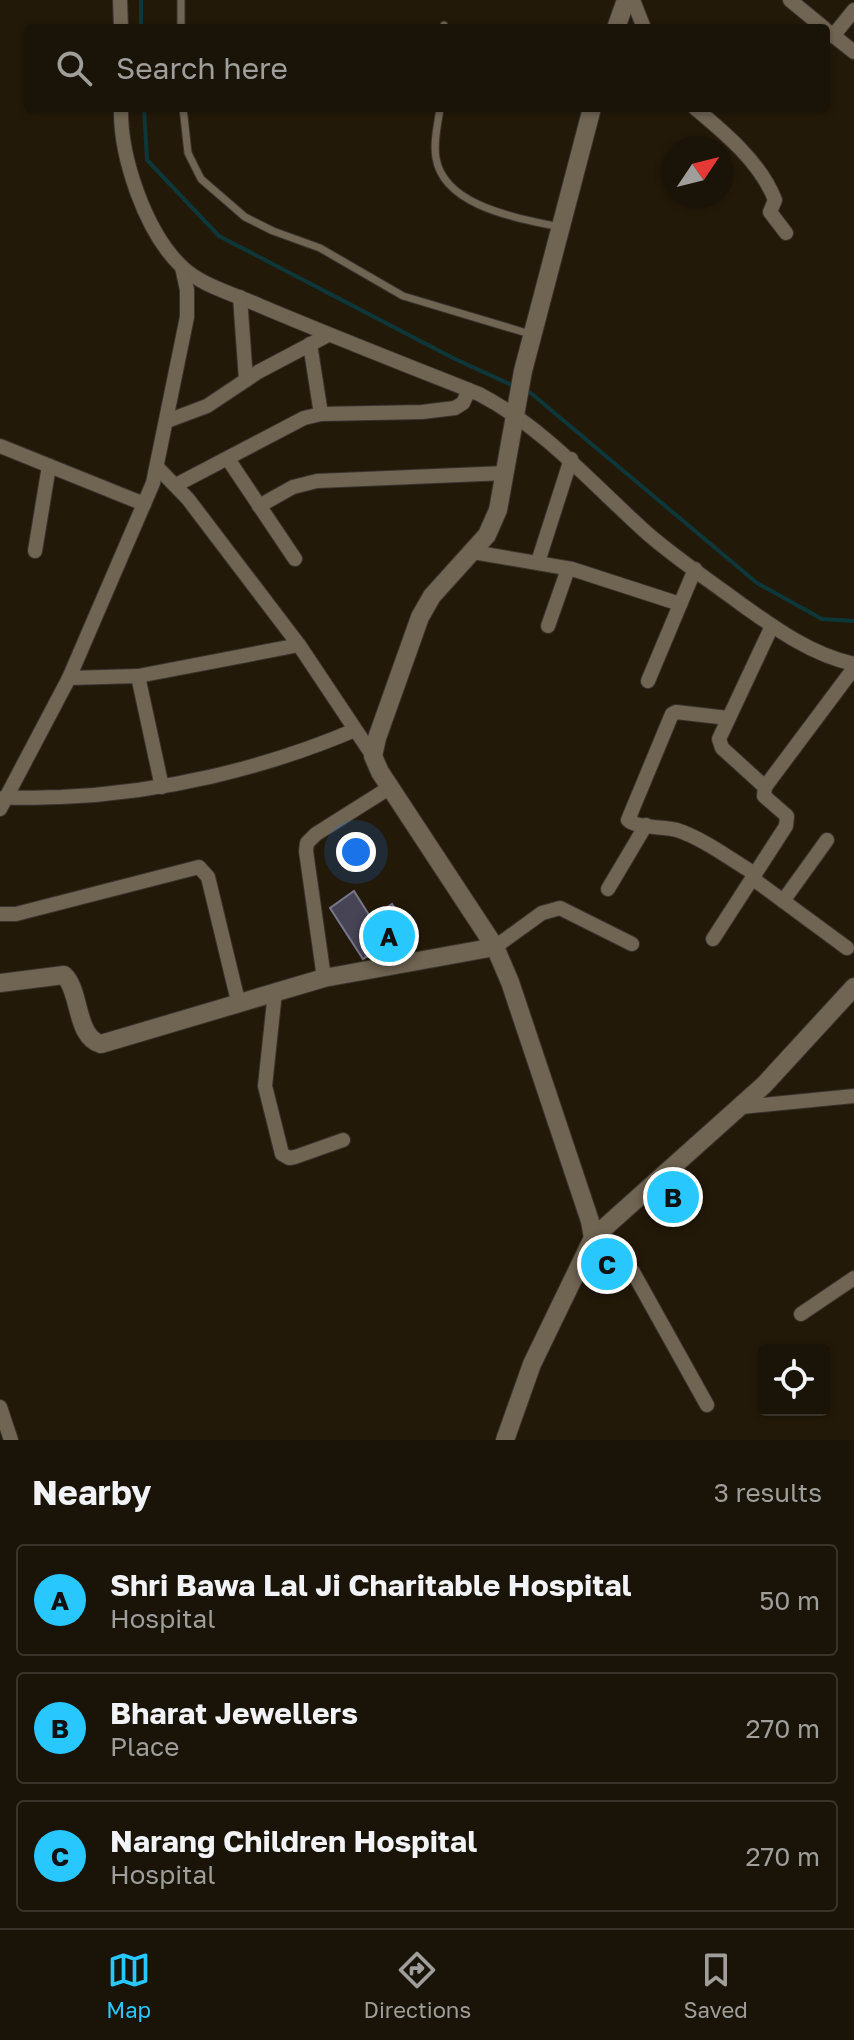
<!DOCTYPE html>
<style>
body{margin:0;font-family:"Golos Text",sans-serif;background:#272015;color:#f1f3f6}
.controls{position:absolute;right:24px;bottom:24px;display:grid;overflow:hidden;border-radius:8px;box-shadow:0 2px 6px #0004}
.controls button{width:72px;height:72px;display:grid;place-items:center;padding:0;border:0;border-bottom:2px solid #383228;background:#1a1307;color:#f1f3f6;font:40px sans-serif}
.compass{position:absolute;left:662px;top:136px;width:72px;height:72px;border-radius:50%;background:#1a1307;box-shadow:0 2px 6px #0004;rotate:55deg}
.you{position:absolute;left:356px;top:852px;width:28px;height:28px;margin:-20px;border:6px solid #fff;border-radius:50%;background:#1a73e8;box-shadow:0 0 0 12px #1a73e833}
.badge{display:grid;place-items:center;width:52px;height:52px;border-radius:50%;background:#28c8ff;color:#111;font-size:26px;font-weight:700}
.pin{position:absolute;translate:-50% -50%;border:4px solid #fff;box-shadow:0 2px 8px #0006}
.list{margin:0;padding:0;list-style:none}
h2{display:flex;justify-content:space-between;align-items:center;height:104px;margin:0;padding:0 32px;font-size:34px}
h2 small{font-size:26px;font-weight:400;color:#9f9e9b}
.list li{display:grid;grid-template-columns:52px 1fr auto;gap:24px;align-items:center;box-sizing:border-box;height:112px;margin:0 16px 16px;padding:0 16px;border:2px solid #383228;border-radius:8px}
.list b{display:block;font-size:30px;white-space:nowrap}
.list p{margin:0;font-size:26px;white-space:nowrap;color:#9f9e9b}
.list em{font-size:26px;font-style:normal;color:#9f9e9b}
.icon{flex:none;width:44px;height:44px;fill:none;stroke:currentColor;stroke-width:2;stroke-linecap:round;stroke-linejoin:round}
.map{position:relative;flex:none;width:854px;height:1440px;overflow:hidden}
.search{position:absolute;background:#1a1307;box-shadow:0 2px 6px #0004;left:24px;right:24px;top:24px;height:88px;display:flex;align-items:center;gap:20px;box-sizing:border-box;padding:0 28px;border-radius:8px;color:#9f9e9b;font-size:30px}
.sheet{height:488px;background:#1a1307}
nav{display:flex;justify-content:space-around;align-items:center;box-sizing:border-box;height:112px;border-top:2px solid #383228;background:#1a1307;font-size:22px;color:#9f9e9b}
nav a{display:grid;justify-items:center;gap:4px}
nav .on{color:#28c8ff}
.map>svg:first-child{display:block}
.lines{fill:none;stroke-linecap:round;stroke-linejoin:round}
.stream{stroke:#0e373a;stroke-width:4}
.building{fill:#474456;stroke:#79758a;stroke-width:2}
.service-casing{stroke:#3a332d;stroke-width:9}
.minor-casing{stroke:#3a332d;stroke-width:16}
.tertiary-casing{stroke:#3a332d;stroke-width:20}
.service{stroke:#706452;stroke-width:7}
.minor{stroke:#706452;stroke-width:14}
.tertiary{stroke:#706452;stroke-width:18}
</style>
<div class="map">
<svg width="854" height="1440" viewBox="0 0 854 1440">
<rect width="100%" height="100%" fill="#231909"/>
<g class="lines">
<g class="stream">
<polyline points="141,28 141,0"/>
<polyline points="144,108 147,160 219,236 453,358 516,387"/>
<polyline points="524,390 532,394 757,583 822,619 854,621"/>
</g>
</g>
<g class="building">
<polygon points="354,891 371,918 392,904 408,930 363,959 330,908"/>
<polygon points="678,1173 693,1199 678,1220 654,1195"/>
<polygon points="600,1260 617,1282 608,1288 592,1266"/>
</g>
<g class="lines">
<defs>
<g id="service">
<polyline points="181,28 181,0"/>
<polyline points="443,28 444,25"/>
<polyline points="183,108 188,153 201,179 245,217 273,231 320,248 403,296 530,334"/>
<path d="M440 108C438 124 433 142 436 158 444 207 519 218 559 227"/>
</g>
<g id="minor">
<polyline points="120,0 121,28"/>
<polyline points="633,0 644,28"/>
<polyline points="790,0 824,28"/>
<polyline points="826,30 854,52"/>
<polyline points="833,36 854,10"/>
<path d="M121 108C120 157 145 231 181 266 201 286 237 295 263 307 334 337 406 365 479 394 546 429 592 484 648 534 677 559 710 581 741 604 776 629 812 655 854 664"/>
<path d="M695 108C725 133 761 163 775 200L770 212 786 233"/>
<polyline points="240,297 246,380"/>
<polyline points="310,344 321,414"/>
<polyline points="167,421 207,406 258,372 328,335"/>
<polyline points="0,446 144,504"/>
<polyline points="228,459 295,559"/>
<polyline points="157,467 188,499 299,645 373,756"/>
<polyline points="176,485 304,418 321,414 422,412 455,408 463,403 469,390"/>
<polyline points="259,506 293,487 317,481 506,473"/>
<polyline points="35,551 49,466"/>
<polyline points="473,552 572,569 680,604"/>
<polyline points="538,562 571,459"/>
<polyline points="548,626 568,569"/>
<polyline points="138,676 162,787"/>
<polyline points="69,678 138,676 299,645"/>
<polyline points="648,681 695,569"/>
<path d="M728 718 676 712 672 714 628 820C638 829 663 826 677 830 704 839 730 859 755 874"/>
<polyline points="765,787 722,748 719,739 772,626"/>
<path d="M5 797C24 799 43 797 61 797 161 793 263 769 355 730"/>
<polyline points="0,809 69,678 153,483 187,317 187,290 182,267"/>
<polyline points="752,878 847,948"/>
<polyline points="608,889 646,825"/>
<polyline points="783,901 827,840"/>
<polyline points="0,914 16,914 199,867 208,877 238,1001"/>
<polyline points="713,939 786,826 787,816 764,796 765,787 854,668"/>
<polyline points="495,947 542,913 560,908 632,944"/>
<polyline points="324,978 306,851 307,843 316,834 389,788"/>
<polyline points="275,992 265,1086 282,1154 289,1158 295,1157 343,1140"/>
<polyline points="741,1107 854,1096"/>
<polyline points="593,1238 616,1253 633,1272 707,1405"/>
<polyline points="801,1314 854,1278"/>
<polyline points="0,1407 11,1440"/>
</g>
<g id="tertiary">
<polyline points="616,28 626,0"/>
<path d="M0 983 64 975C81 991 75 1037 101 1044L324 978 495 947"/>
<polyline points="593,1238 764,1085 854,987"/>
<polyline points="505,1440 532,1364 593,1238 590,1221 510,982 495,947 380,772 373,756 377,738 420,617 432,596 487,535 498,510 523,371 592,108"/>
</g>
</defs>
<use href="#service" class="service-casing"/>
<use href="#minor" class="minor-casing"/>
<use href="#tertiary" class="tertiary-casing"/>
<use href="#service" class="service"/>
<use href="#minor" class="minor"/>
<use href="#tertiary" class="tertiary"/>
</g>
</svg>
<div class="controls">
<button><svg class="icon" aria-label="locate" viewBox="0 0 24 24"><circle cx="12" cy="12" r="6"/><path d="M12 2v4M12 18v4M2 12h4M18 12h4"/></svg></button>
</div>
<svg class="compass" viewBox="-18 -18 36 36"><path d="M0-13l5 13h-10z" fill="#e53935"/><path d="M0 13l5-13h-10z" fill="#9f9e9b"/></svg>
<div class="you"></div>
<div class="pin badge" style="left:389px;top:936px">A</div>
<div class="pin badge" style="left:673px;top:1197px">B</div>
<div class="pin badge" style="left:607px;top:1264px">C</div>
<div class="search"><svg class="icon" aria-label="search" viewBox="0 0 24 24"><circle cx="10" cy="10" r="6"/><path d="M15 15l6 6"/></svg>Search here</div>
</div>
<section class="sheet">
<h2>Nearby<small>3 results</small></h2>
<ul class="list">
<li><span class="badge">A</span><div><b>Shri Bawa Lal Ji Charitable Hospital</b><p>Hospital</p></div><em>50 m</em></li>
<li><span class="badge">B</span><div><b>Bharat Jewellers</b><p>Place</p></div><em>270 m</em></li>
<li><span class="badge">C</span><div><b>Narang Children Hospital</b><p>Hospital</p></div><em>270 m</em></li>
</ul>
</section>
<nav>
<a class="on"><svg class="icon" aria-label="map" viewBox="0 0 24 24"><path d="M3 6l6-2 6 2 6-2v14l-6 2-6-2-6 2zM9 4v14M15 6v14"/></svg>Map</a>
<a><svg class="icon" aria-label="directions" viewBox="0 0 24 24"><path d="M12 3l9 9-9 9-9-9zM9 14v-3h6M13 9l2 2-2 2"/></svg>Directions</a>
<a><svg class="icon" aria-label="saved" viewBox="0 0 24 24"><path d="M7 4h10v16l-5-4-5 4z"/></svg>Saved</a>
</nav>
